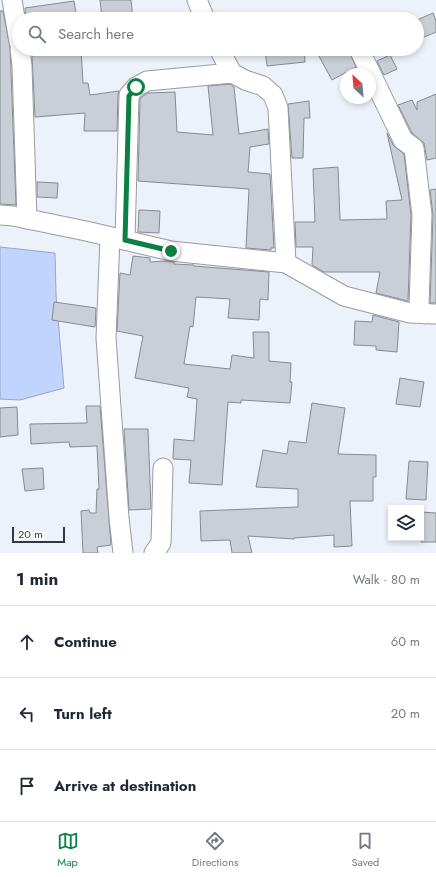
<!DOCTYPE html>
<meta charset="utf-8">
<style>
body{margin:0;font-family:Jost,sans-serif;background:#f2f2f3;color:#1f2937}
.controls{position:absolute;right:12px;bottom:12px;display:grid;overflow:hidden;border-radius:0px;box-shadow:0 2px 6px #0003}
.controls button{width:36px;height:36px;display:grid;place-items:center;padding:0;border:0;border-bottom:1px solid #e0e1e3;background:#fff;color:#1f2937;font:20px sans-serif}
.compass{position:absolute;left:340px;top:68px;width:36px;height:36px;border-radius:50%;background:#fff;box-shadow:0 2px 6px #0003;rotate:334deg}
.scale{position:absolute;left:12px;bottom:10px;width:53px;box-sizing:border-box;padding-left:4px;border:2px solid #37383c;border-top:0;font-size:11px;line-height:14px;white-space:nowrap;color:#37383c;-webkit-text-stroke:3px #fff;paint-order:stroke}
.stop{position:absolute;width:12px;height:12px;margin:-9px;border:3px solid #0b8043;border-radius:50%;background:#fff}
.stop.end{background:#0b8043;border-color:#fff;box-shadow:0 1px 4px #0008}
.list{margin:0;padding:0;list-style:none}
h2{display:flex;justify-content:space-between;align-items:center;height:52px;margin:0;padding:0 16px;font-size:17px}
h2 small{font-size:13px;font-weight:400;color:#747a83}
.list li{display:grid;grid-template-columns:26px 1fr auto;gap:12px;align-items:center;box-sizing:border-box;height:72px;padding:0 16px;border-top:1px solid #e0e1e3}
.list b{display:block;font-size:15px;white-space:nowrap}
.list em{font-size:13px;font-style:normal;color:#747a83}
.icon{flex:none;width:22px;height:22px;fill:none;stroke:currentColor;stroke-width:2;stroke-linecap:round;stroke-linejoin:round}
.map{position:relative;flex:none;width:436px;height:553px;overflow:hidden}
.search{position:absolute;background:#fff;box-shadow:0 2px 6px #0003;left:12px;right:12px;top:12px;height:44px;display:flex;align-items:center;gap:10px;box-sizing:border-box;padding:0 14px;border-radius:22px;color:#747a83;font-size:15px}
.sheet{height:268px;background:#fff}
nav{display:flex;justify-content:space-around;align-items:center;box-sizing:border-box;height:56px;border-top:1px solid #e0e1e3;background:#fff;font-size:11px;color:#747a83}
nav a{display:grid;justify-items:center;gap:2px}
nav .on{color:#0b8043}
.map>svg:first-child{display:block}
.water{fill:#c0d4fe;stroke:#97a5c4}
.building{fill:#caced6;stroke:#868a91}
.lines{fill:none;stroke-linecap:round;stroke-linejoin:round}
.minor-casing{stroke:#989ba3;stroke-width:21}
.minor{stroke:#fff;stroke-width:19}
.route{stroke:#0b8043;stroke-width:5}
</style>
<div class="map">
<svg width="436" height="553" viewBox="0 0 436 553">
<rect width="100%" height="100%" fill="#edf1fa"/>
<polygon class="water" points="0,247 55,253 56,295 64,388 20,400 0,399"/>
<g class="building">
<polygon points="100,0 131,0 133,19 102,19"/>
<polygon points="74,1 77,19 26,19 25,8"/>
<polygon points="0,11 3,11 10,47 16,205 0,204"/>
<polygon points="433,13 436,21 436,32 417,40 417,20"/>
<polygon points="265,49 304,49 305,62 267,66"/>
<polygon points="315,49 348,49 356,67 332,80"/>
<polygon points="81,50 83,83 88,83 90,95 119,91 118,95 117,131 84,131 85,113 35,117 32,56 61,52 61,51"/>
<polygon points="390,55 397,69 384,75 377,61"/>
<polygon points="230,84 234,87 239,134 268,129 269,144 250,147 248,172 270,174 274,248 271,248 271,250 246,248 249,189 138,181 140,99 143,96 148,93 175,92 177,132 213,135 208,86"/>
<polygon points="436,94 436,158 427,160 424,143 412,133 398,105 412,100 417,110 417,102"/>
<polygon points="309,101 310,118 304,118 303,158 292,158 288,104"/>
<polygon points="387,133 393,145 404,154 411,215 408,301 376,293 380,272 324,272 312,265 313,247 296,247 295,222 315,222 313,169 338,167 340,220 387,219 386,201 402,200"/>
<polygon points="37,182 58,183 57,198 37,197"/>
<polygon points="436,189 436,303 430,303 433,215 430,190"/>
<polygon points="139,210 160,211 159,233 138,232"/>
<polygon points="133,256 150,258 150,262 167,261 174,262 174,264 194,265 194,266 269,272 268,300 260,299 259,320 228,318 230,299 196,297 193,327 190,326 184,364 230,369 232,355 254,358 253,332 269,332 269,361 291,363 290,382 292,382 290,403 241,400 241,403 228,402 222,485 189,483 191,460 173,459 174,439 194,441 197,399 187,397 189,388 135,378 143,336 117,331 120,273 130,275"/>
<polygon points="54,302 96,308 95,327 52,320"/>
<polygon points="373,315 399,322 397,352 376,350 376,346 354,345 355,321 372,322"/>
<polygon points="400,378 424,382 420,407 396,404"/>
<polygon points="312,403 345,408 338,454 376,455 376,477 373,477 373,501 350,501 352,546 334,547 334,535 294,538 294,539 248,536 252,553 232,553 230,540 201,541 200,511 298,507 298,489 256,487 263,450 287,454 289,441 306,443"/>
<polygon points="86,406 100,406 111,545 97,547 98,553 83,553 81,511 89,510 90,513 96,513 97,489 99,489 97,446 70,447 69,442 31,444 30,424 87,423"/>
<polygon points="17,407 18,435 0,437 0,408"/>
<polygon points="124,429 148,429 151,509 129,510"/>
<polygon points="409,461 428,462 426,500 406,499"/>
<polygon points="43,468 44,489 25,491 22,469"/>
<polygon points="421,512 436,513 436,542 421,542"/>
</g>
<g class="lines">
<defs>
<g id="minor">
<polyline points="12,0 19,42"/>
<polyline points="197,0 205,19"/>
<polyline points="20,49 22,66 27,219"/>
<polyline points="219,49 232,73 245,80 263,86 273,95 278,108 286,263"/>
<polyline points="359,49 403,140 414,148 422,215 419,307 425,314"/>
<polyline points="0,215 13,216 86,231 171,251 286,263 344,296 410,313 436,314"/>
<polyline points="110,237 106,338 119,518 123,553"/>
<polyline points="125,240 129,95 136,87 147,81 232,73"/>
<polyline points="154,553 161,543 163,468"/>
</g>
</defs>
<use href="#minor" class="minor-casing"/>
<use href="#minor" class="minor"/>
</g>
<g class="lines">
<polyline class="route" points="136,87 129,96 125,240 171,251"/>
</g>
</svg>
<div class="controls">
<button><svg class="icon" aria-label="layers" viewBox="0 0 24 24"><path d="M12 4l9 5-9 5-9-5zM3 14l9 5 9-5"/></svg></button>
</div>
<svg class="compass" viewBox="-18 -18 36 36"><path d="M0-13l5 13h-10z" fill="#e53935"/><path d="M0 13l5-13h-10z" fill="#747a83"/></svg>
<div class="scale">20 m</div>
<div class="stop" style="left:136px;top:87px"></div>
<div class="stop end" style="left:171px;top:251px"></div>
<div class="search"><svg class="icon" aria-label="search" viewBox="0 0 24 24"><circle cx="10" cy="10" r="6"/><path d="M15 15l6 6"/></svg>Search here</div>
</div>
<section class="sheet">
<h2>1 min<small>Walk · 80 m</small></h2>
<ul class="list">
<li><svg class="icon" aria-label="ahead" viewBox="0 0 24 24"><path d="M12 20V5M6 11l6-6 6 6"/></svg><div><b>Continue</b></div><em>60 m</em></li>
<li><svg class="icon" aria-label="left" viewBox="0 0 24 24"><path d="M17 20v-9H6M10 6l-5 5 5 5"/></svg><div><b>Turn left</b></div><em>20 m</em></li>
<li><svg class="icon" aria-label="arrive" viewBox="0 0 24 24"><path d="M6 21V4h12l-3 4 3 4H6"/></svg><div><b>Arrive at destination</b></div></li>
</ul>
</section>
<nav>
<a class="on"><svg class="icon" aria-label="map" viewBox="0 0 24 24"><path d="M3 6l6-2 6 2 6-2v14l-6 2-6-2-6 2zM9 4v14M15 6v14"/></svg>Map</a>
<a><svg class="icon" aria-label="directions" viewBox="0 0 24 24"><path d="M12 3l9 9-9 9-9-9zM9 14v-3h6M13 9l2 2-2 2"/></svg>Directions</a>
<a><svg class="icon" aria-label="saved" viewBox="0 0 24 24"><path d="M7 4h10v16l-5-4-5 4z"/></svg>Saved</a>
</nav>
